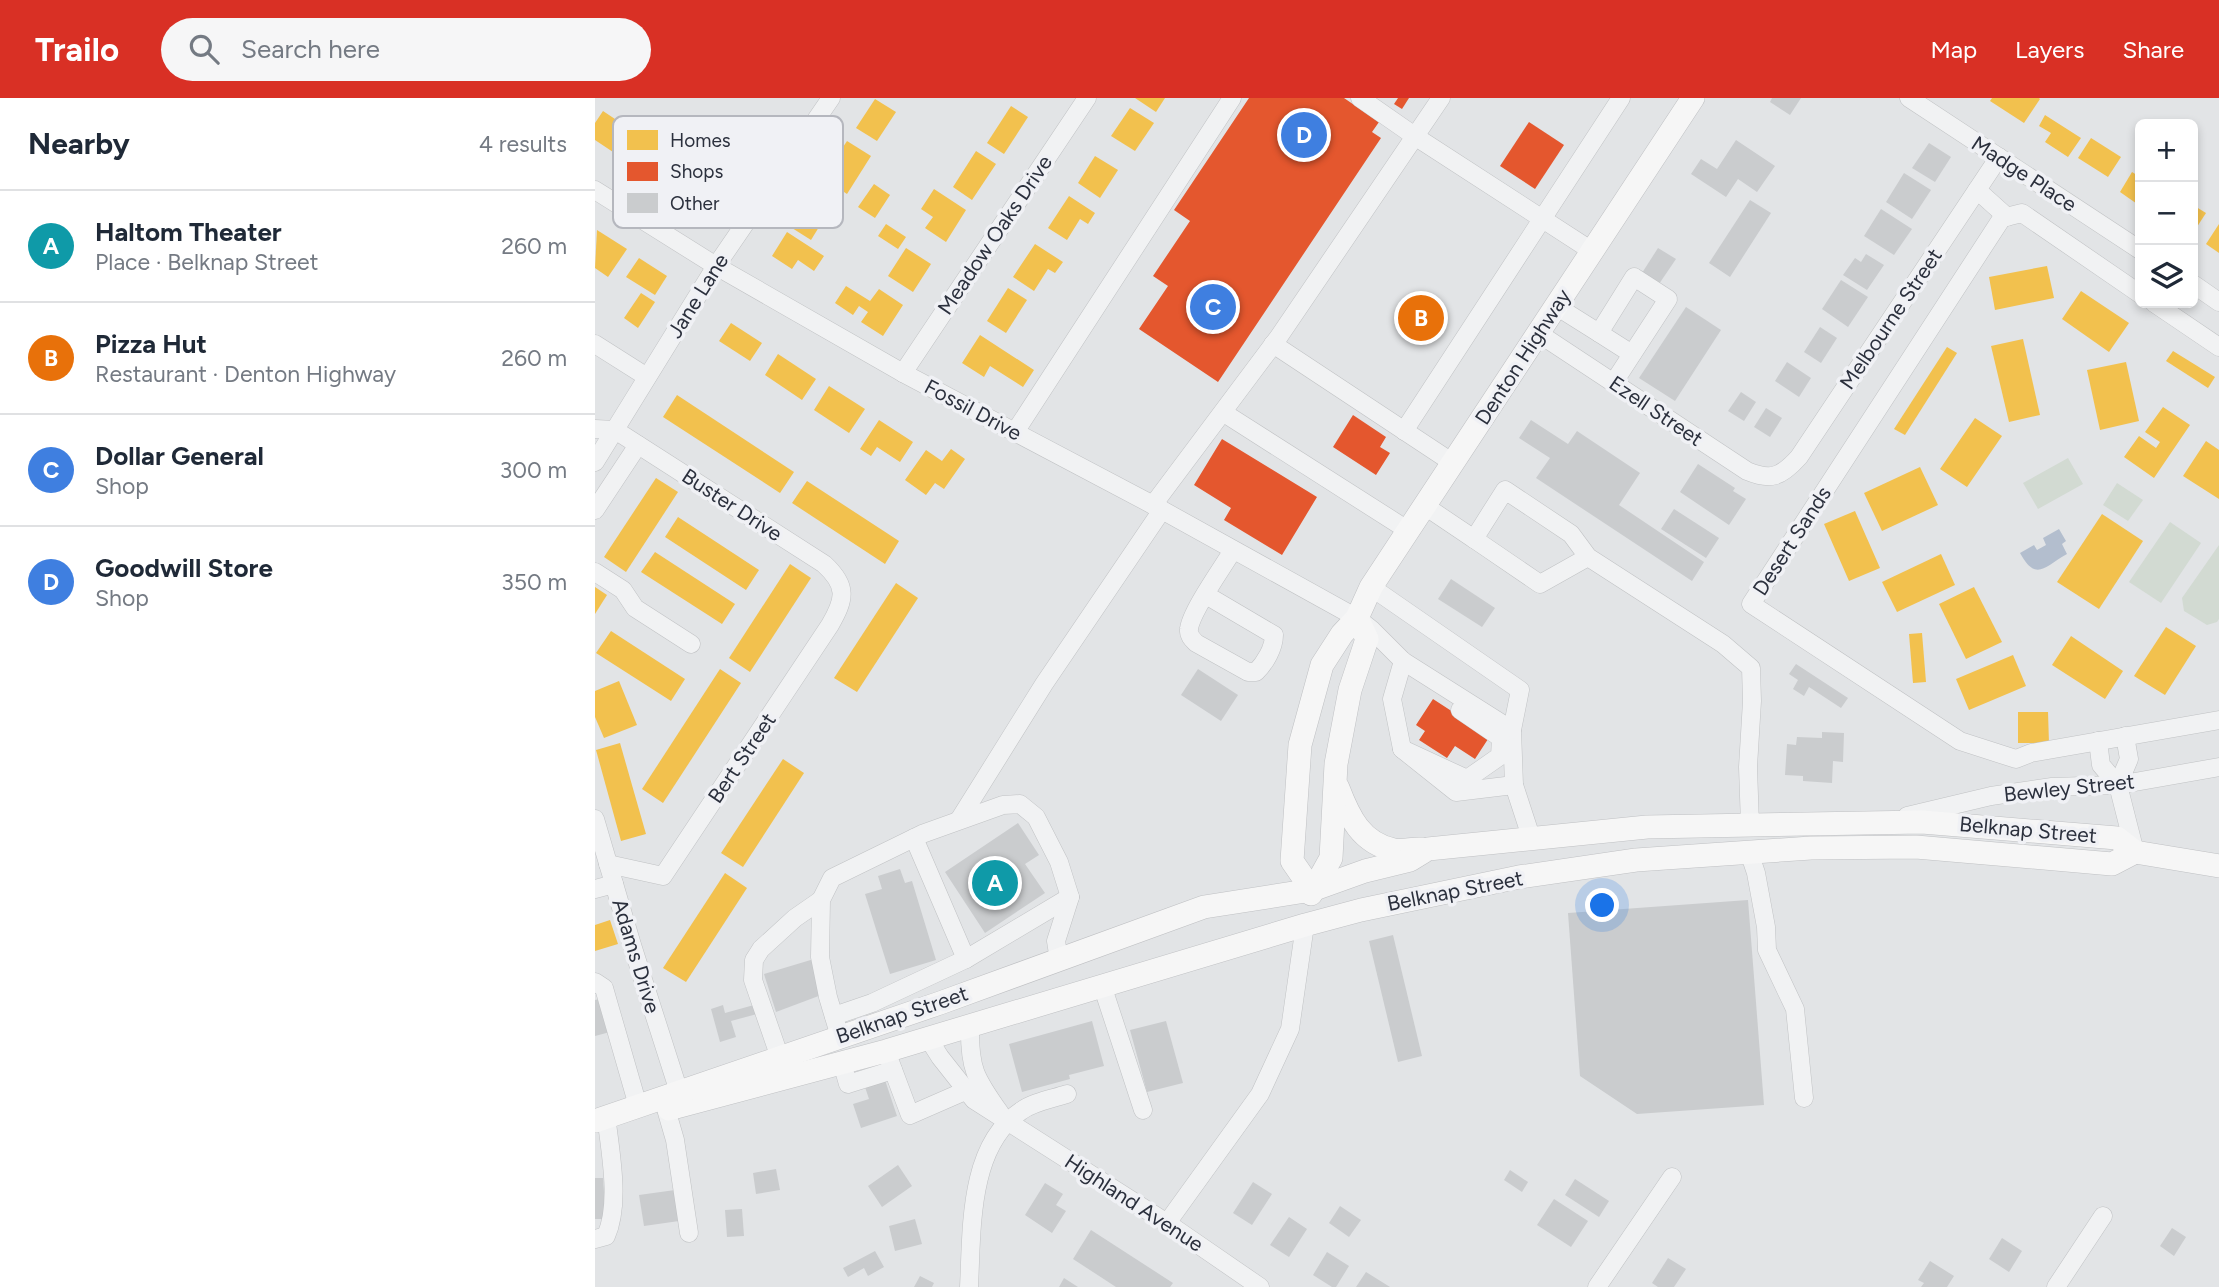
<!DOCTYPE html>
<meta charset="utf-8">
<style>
body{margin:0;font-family:Figtree,sans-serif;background:#f6f6f7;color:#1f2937}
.controls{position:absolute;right:21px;top:21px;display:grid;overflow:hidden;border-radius:10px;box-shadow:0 4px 10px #0003}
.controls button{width:63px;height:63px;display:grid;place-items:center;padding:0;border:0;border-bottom:2px solid #e0e1e3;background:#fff;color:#1f2937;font:35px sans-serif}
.you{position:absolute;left:1008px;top:808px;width:24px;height:24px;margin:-18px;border:5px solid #fff;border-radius:50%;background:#1a73e8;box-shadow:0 0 0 10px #1a73e833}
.badge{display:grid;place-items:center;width:46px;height:46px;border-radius:50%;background:#d93025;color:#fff;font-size:23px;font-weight:700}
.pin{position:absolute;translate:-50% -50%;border:4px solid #fff;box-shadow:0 2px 7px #0006}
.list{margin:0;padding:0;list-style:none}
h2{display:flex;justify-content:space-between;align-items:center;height:91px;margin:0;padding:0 28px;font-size:30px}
h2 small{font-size:23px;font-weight:400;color:#747a83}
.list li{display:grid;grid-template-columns:46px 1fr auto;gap:21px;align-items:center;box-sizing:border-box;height:112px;padding:0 28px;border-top:2px solid #e0e1e3}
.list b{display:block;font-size:26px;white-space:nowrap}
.list p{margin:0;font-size:23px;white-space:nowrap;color:#747a83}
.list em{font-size:23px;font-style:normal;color:#747a83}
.icon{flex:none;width:38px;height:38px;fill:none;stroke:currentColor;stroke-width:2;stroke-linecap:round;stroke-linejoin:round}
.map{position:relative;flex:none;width:1624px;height:1189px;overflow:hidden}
header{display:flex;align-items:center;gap:42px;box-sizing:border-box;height:98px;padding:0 35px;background:#d93025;color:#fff}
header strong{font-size:33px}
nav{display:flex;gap:38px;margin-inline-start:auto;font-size:24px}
.search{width:490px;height:63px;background:#f6f6f7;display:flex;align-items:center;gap:18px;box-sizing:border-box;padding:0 24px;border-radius:38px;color:#747a83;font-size:26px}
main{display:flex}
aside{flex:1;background:#fff}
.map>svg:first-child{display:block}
.green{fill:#d2dad2}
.water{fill:#b3bece}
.homes{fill:#f2c14e}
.shops{fill:#e4572e}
.building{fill:#caccce}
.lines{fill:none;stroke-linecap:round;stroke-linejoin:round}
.minor-casing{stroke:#c0c2c4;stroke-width:19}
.major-casing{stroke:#bfc0c3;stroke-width:24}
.minor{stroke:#f1f2f3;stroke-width:18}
.major{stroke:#f6f6f6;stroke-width:23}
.labels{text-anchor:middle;stroke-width:7;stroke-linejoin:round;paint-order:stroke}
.street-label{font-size:21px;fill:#2b303d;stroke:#f0f1f5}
.key{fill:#f0f1f5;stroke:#b5b7be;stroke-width:2}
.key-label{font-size:19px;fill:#2b303d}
</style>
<header>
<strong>Trailo</strong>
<div class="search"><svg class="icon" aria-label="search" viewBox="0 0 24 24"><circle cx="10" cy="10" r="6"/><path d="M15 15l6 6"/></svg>Search here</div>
<nav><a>Map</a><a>Layers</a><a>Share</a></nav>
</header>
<main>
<aside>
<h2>Nearby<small>4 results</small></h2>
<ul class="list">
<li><span class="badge" style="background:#0f9aa8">A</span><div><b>Haltom Theater</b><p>Place · Belknap Street</p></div><em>260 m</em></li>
<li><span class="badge" style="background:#e8710a">B</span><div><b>Pizza Hut</b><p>Restaurant · Denton Highway</p></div><em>260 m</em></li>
<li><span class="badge" style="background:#3f7fe0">C</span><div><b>Dollar General</b><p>Shop</p></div><em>300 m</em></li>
<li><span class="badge" style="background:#3f7fe0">D</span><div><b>Goodwill Store</b><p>Shop</p></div><em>350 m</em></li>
</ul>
</aside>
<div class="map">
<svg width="1624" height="1189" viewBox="0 0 1624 1189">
<rect width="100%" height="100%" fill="#e2e4e6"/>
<g class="green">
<polygon points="1473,360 1488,386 1443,411 1428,385"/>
<polygon points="1522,385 1548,402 1533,423 1508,407"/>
<polygon points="1575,424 1606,445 1566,505 1534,484"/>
<polygon points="1624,447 1624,521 1622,524 1612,527 1589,513 1587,500"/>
</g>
<path class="water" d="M1464 431 1471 443 1467 446 1472 456C1449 469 1441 484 1425 455L1439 447 1442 452 1451 447 1448 440Z"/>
<g class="homes">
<polygon points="540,0 570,0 561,14"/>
<polygon points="1397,0 1444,0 1445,1 1429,25 1395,3"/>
<polygon points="280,1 301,14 282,43 261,30"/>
<polygon points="416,8 433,19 409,56 392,45"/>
<polygon points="535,10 559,25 540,53 516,38"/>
<polygon points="8,13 26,25 32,17 46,26 24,58 0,42 0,25"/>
<polygon points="1450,17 1486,40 1473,59 1450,44 1456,35 1444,28"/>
<polygon points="1496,40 1526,59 1513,79 1483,60"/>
<polygon points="252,43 276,58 252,96 228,80"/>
<polygon points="381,53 401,66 377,102 358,89"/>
<polygon points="500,58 523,72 505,100 483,85"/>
<polygon points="1537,74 1545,79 1545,108 1525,94"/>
<polygon points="279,86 295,97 280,120 263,109"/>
<polygon points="222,91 240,103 216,142 197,130"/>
<polygon points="339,91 371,112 351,144 330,130 338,119 326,111"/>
<polygon points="474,98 500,115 493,126 485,121 472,142 453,130"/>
<polygon points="1598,107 1611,115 1598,135"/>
<polygon points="291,126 311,139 303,151 283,138"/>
<polygon points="1624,126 1624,155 1611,146"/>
<polygon points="2,132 32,151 13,179 0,170"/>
<polygon points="192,134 229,158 219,173 203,162 197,171 177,158"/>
<polygon points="440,146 468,164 460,175 453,171 439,193 418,179"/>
<polygon points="311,150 336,166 318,194 293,178"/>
<polygon points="44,160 72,178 60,197 31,179"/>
<polygon points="1452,168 1459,200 1400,212 1394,179"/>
<polygon points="251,188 275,203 284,191 308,207 288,238 266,224 273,214 264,208 258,217 240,205"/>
<polygon points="413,190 432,202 411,235 392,223"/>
<polygon points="1486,193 1534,225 1514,254 1467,221"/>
<polygon points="46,195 60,204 43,230 29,220"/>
<polygon points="136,225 167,245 155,263 124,243"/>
<polygon points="385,237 439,272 428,289 395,268 389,279 367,265"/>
<polygon points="1428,241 1445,317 1414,324 1396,248"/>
<polygon points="1352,249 1362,255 1310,337 1299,331"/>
<polygon points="1578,253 1620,279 1613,290 1571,263"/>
<polygon points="183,256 221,281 207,302 170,277"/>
<polygon points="1531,264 1544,323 1505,332 1492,272"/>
<polygon points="234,288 270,311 254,335 219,312"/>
<polygon points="82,297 199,374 185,395 68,319"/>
<polygon points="1568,309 1595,327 1559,380 1529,359 1544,338 1561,350 1565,344 1550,334"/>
<polygon points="1380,320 1407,338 1372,389 1345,371"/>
<polygon points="284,322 318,344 305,364 282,349 276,358 265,351"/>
<polygon points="1611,343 1624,352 1624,401 1588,378"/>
<polygon points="356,351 370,361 349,391 340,385 331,397 310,382 331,352 347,363"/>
<polygon points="1325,369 1343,407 1287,433 1269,395"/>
<polygon points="61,380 83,394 31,474 9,459"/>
<polygon points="212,383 304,443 290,466 197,405"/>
<polygon points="1260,413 1285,470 1254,483 1229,426"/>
<polygon points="1507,416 1548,443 1504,511 1462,484"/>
<polygon points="83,419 164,472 151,492 70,439"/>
<polygon points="60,454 140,506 127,526 46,474"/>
<polygon points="1346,456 1360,487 1302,514 1287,484"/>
<polygon points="195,466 216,480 155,574 134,560"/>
<polygon points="301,485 323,500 262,594 239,580"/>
<polygon points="0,489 12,497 0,516"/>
<polygon points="1379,489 1407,544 1371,561 1344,506"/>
<polygon points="1571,529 1601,548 1570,597 1539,578"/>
<polygon points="16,533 90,581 76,603 1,555"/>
<polygon points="1327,535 1331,584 1318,585 1314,536"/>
<polygon points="1476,538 1528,573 1510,601 1457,567"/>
<polygon points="1418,557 1431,588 1374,612 1361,581"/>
<polygon points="125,571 146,585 68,705 47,691"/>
<polygon points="24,583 42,627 9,640 0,619 0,593"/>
<polygon points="1423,614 1453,614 1454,645 1423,645"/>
<polygon points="25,645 51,736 26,743 1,652"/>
<polygon points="188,661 209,675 148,769 126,755"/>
<polygon points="130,775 152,790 91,884 68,870"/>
<polygon points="15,822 23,846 0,853 0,827"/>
</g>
<g class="shops">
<polygon points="654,0 749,0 784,24 777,34 786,40 623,284 544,231 573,188 558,178 595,123 579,112"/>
<polygon points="803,0 814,0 807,11 799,6"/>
<polygon points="934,24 969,47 940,91 905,68"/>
<polygon points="816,202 847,222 848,234 837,237 806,218"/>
<polygon points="758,317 791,339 785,349 795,355 781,377 738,349"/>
<polygon points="627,341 722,399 687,457 629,422 636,410 599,387"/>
<polygon points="838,601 895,638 880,661 860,648 852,660 824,642 830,633 821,627"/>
</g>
<g class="building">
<polygon points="1177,0 1206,0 1195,17 1175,4"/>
<polygon points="1141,42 1180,68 1162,94 1143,81 1131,99 1096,76 1106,61 1122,71"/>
<polygon points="1334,45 1356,59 1340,84 1317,70"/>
<polygon points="1309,75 1336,92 1317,121 1291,104"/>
<polygon points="1155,102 1176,115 1135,179 1114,165"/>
<polygon points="1286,111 1317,131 1299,157 1269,138"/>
<polygon points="1063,150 1081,161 1064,186 1047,175"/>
<polygon points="1271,156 1289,167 1272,192 1248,177 1260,160 1266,164"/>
<polygon points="1246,182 1273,199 1253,229 1227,211"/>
<polygon points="1091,209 1126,232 1080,303 1044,280"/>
<polygon points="1225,229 1242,240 1226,265 1209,254"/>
<polygon points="1192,264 1216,280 1204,299 1180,283"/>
<polygon points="1146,294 1161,304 1149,323 1133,313"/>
<polygon points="1171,310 1187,320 1175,339 1159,329"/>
<polygon points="936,322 973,346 982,333 1045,375 1024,407 1109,464 1097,483 941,380 955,360 924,340"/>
<polygon points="1103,366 1140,390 1138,393 1151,401 1134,427 1085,394"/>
<polygon points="1079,411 1124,440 1111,460 1066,431"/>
<polygon points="856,481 900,510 887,529 843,501"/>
<polygon points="1201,566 1253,600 1246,610 1214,589 1209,598 1198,591 1203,582 1194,576"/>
<polygon points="603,571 643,597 626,623 586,597"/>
<polygon points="1227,634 1249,635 1248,664 1238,663 1237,685 1208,683 1208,678 1190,677 1192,646 1201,647 1202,639 1227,640"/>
<polygon points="423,725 444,757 430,766 450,795 390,835 350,774"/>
<polygon points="305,771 310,785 317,783 341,862 295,876 270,796 287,791 283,778"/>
<polygon points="1153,802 1169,1007 1042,1016 985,978 973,815"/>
<polygon points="798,837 827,958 803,964 774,843"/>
<polygon points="219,861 229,896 181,914 169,876"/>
<polygon points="5,901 15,934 0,938 0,902"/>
<polygon points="128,907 130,915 159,907 162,916 136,923 141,939 125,944 116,911"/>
<polygon points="497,923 509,968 474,977 475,981 427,994 414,946"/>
<polygon points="571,923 588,985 552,994 535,932"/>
<polygon points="289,979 302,1018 266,1030 258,1006 274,1001 269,986"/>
<polygon points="303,1067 317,1088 287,1109 273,1088"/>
<polygon points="181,1071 185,1092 161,1096 158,1075"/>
<polygon points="915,1072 933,1084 927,1094 909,1082"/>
<polygon points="0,1080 8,1080 11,1121 0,1121"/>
<polygon points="980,1081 1014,1103 1004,1119 970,1097"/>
<polygon points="658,1084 677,1096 657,1127 638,1115"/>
<polygon points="450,1085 468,1096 461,1107 471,1113 457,1135 430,1117"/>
<polygon points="80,1092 84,1123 49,1128 44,1097"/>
<polygon points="959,1101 993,1123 976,1149 942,1127"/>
<polygon points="745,1108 766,1122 754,1139 734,1125"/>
<polygon points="147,1111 149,1138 132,1139 130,1112"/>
<polygon points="694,1119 712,1131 694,1159 675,1147"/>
<polygon points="320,1121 327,1146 300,1153 294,1128"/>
<polygon points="1577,1130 1591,1139 1579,1158 1565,1148"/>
<polygon points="496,1132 578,1185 575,1189 521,1189 478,1161"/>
<polygon points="1407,1140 1427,1153 1414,1174 1394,1161"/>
<polygon points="280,1153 289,1169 273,1178 269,1170 253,1179 248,1170"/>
<polygon points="732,1154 754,1168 741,1189 737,1189 718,1177"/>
<polygon points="1073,1160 1091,1171 1079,1189 1063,1189 1057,1185"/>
<polygon points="1335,1163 1359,1178 1352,1189 1326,1189 1329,1185 1323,1182"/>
<polygon points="771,1174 795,1189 761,1189"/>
<polygon points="325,1178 339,1185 337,1189 319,1189"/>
<polygon points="469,1180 483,1189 464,1189"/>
</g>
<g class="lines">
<defs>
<g id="minor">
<polyline points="765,0 821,39 997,153"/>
<polyline points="1314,0 1545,152"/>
<polyline points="0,92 121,168 308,275 558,407 762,520 777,532 808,563 917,632 919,687 936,739"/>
<polyline points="1382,92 1412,119"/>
<polyline points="1598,186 1624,204"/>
<polyline points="1545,196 1427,115 1407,120 1156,506 1365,643 1421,661 1436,655 1624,622"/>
<polyline points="1559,205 1624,249"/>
<polyline points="961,208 1004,235 1039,179 1073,201 1019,284"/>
<path d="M943 235 1152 373C1176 383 1186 379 1204 359L1404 59"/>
<polyline points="1004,235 1037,256"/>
<polyline points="0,246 52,279"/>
<polyline points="678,246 858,365"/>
<polyline points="308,275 492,0"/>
<polyline points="629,315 814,433"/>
<path d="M0 331 20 332 229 466C253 488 250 501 235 527L68 778 13 766"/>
<polyline points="809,333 1026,0"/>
<polyline points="420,334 637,0"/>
<polyline points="0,364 121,168 236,0"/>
<polyline points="558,407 683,240 846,0"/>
<polyline points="830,408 879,441"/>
<polyline points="0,412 43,347"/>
<polyline points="993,459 945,486 879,441 910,392 976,436 993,459 1128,546 1156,570 1157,603 1153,669 1155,727"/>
<polyline points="0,474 28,492 40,510 96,546"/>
<polyline points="776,489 925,592 917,632"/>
<path d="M611 497 679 537C679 550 670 565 661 574H653L601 545C597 541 593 537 594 531 596 513 628 469 638 452"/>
<polyline points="808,563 797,601 807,651 861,694 919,687"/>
<polyline points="1503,643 1506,667 1523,687 1540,754"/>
<polyline points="807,651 872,681 905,658 906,640 865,612"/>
<polyline points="1523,687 1534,661 1530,638"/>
<polyline points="1312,718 1396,698 1457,689 1523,687 1624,669"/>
<polyline points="0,721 37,847 84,994"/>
<polyline points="364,722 449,586 567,412"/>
<polyline points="1154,754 1161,775 1171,829 1172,852 1200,911 1209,1000"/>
<polyline points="0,791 19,786"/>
<polyline points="371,861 475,799"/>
<polyline points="0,884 9,890 43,1008"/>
<polyline points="507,887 548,1012"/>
<polyline points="239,918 277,905 371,861 319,740"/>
<path d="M375 927C374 970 380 980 405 1015"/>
<polyline points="245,939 233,899 225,859 226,802 237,780 327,736 408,707 425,706 441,719 464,764 475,799 461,843 464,862"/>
<polyline points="333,940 345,959 379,1002 572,1125 665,1189"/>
<polyline points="291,953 315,1017 370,993"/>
<polyline points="185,960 158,882 159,862 166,851 200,820 226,802"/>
<polyline points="247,965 253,986 298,972"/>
<polyline points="71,1011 80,1042 94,1135"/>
<polyline points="572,1125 665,996 695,931 710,827"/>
<path d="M0 1141 11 1138C25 1107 16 1058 12 1025"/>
<path d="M374 1189C377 1132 373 1048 426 1013 438 1004 457 1001 472 996"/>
<polyline points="1002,1189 1077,1079"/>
<polyline points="1461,1189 1508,1118"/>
</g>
<g id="major">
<path d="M743 690C754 719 766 745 799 752 808 754 818 750 827 751"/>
<polyline points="1540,754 1624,768"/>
<polyline points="717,792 697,763 705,647 727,567 747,536 762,520 776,489 1098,0"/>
<polyline points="716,796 736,760 741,666 755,592 772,541 762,520"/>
<polyline points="74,1011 291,953 710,827 766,812 924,779 1041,762 1216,750 1321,749 1517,766 1540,754"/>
<polyline points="0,1023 345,905 609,809 717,792 770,773 815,762 833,751 1052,729 1327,724 1522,740 1540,754"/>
</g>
</defs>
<use href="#minor" class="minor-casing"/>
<use href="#major" class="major-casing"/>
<use href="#minor" class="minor"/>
<use href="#major" class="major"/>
</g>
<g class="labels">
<g class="street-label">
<text transform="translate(1429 76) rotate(33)" y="7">Madge Place</text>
<text transform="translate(400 137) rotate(-56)" y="7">Meadow Oaks Drive</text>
<text transform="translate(103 198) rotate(-58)" y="7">Jane Lane</text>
<text transform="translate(1296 221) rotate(-56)" y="7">Melbourne Street</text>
<text transform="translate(928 259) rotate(-57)" y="7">Denton Highway</text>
<text transform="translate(378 312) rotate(28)" y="7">Fossil Drive</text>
<text transform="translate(1061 313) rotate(34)" y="7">Ezell Street</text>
<text transform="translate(137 407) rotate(33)" y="7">Buster Drive</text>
<text transform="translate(1197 443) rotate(-57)" y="7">Desert Sands</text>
<text transform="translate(147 660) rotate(-56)" y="7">Bert Street</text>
<text transform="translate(1474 690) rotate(-6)" y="7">Bewley Street</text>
<text transform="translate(1433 732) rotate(5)" y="7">Belknap Street</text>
<text transform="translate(860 793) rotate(-11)" y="7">Belknap Street</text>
<text transform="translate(41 858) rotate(73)" y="7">Adams Drive</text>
<text transform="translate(307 917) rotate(-19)" y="7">Belknap Street</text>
<text transform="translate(539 1105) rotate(33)" y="7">Highland Avenue</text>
</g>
</g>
<rect x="18" y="18" width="230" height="112" rx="10" class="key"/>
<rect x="32" y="32" width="31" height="20" fill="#f2c14e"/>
<rect x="32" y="64" width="31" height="19" fill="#e4572e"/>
<rect x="32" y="95" width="31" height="20" fill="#caccce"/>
<g class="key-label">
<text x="75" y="49">Homes</text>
<text x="75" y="80">Shops</text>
<text x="75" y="112">Other</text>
</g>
</svg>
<div class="controls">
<button>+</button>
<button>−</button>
<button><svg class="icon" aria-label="layers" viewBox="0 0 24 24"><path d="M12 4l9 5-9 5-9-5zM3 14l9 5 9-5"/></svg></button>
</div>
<div class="you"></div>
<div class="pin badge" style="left:400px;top:785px;background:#0f9aa8">A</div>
<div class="pin badge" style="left:826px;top:220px;background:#e8710a">B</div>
<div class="pin badge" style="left:618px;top:209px;background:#3f7fe0">C</div>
<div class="pin badge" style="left:709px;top:37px;background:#3f7fe0">D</div>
</div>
</main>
